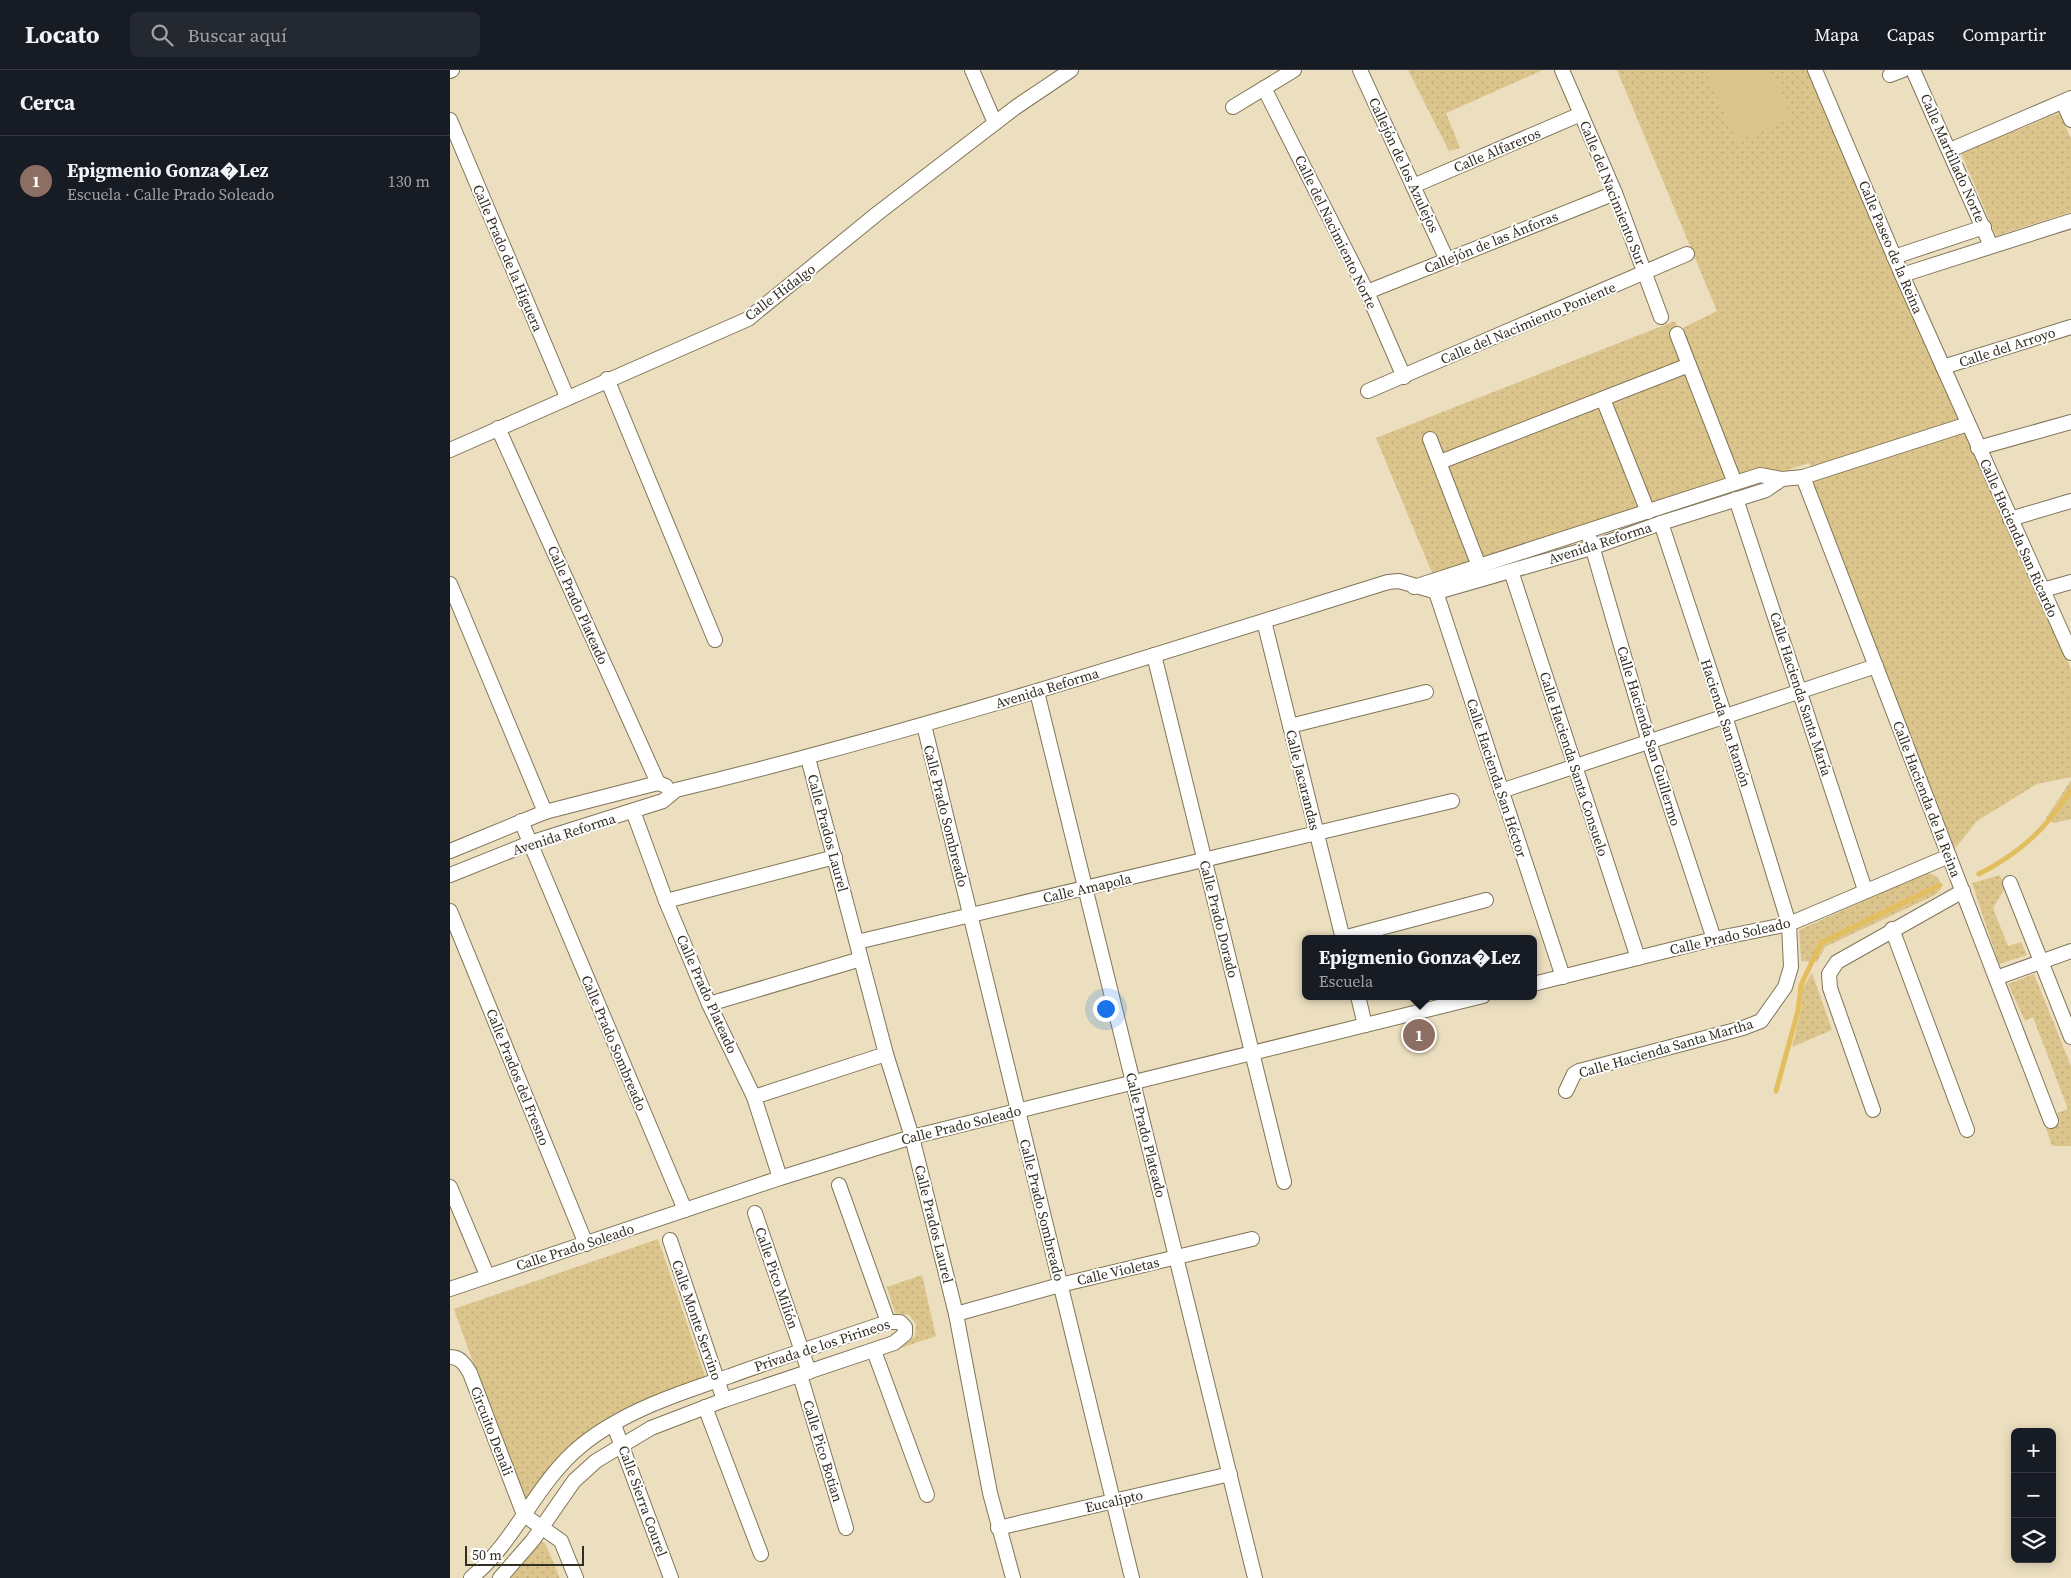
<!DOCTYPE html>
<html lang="es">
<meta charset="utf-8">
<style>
body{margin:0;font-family:"Source Serif 4",serif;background:#242831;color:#f1f3f6}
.controls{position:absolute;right:15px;bottom:15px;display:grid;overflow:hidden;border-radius:8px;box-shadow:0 2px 12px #0003}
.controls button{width:45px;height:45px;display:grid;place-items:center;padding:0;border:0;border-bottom:1px solid #363941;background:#171b24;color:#f1f3f6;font:25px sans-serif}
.scale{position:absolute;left:15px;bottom:12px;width:119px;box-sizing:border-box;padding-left:5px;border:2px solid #332e22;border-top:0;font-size:14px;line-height:18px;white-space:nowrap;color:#332e22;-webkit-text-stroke:4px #fff;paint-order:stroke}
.you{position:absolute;left:655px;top:938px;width:18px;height:18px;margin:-12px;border:4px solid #fff;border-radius:50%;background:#1a73e8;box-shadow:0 0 0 8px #1a73e833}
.badge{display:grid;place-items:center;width:32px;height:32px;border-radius:50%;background:#0b8043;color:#fff;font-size:16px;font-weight:700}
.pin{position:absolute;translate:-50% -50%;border:2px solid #fff;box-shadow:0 1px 5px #0006}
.popup{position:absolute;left:852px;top:865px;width:235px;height:65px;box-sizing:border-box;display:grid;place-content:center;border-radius:8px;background:#171b24;filter:drop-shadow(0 1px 4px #0005);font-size:16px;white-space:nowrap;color:#9ea1a6}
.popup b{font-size:19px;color:#f1f3f6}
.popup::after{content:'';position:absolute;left:50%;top:100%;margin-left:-10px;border:10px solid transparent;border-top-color:#171b24}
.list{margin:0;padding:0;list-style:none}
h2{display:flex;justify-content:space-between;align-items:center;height:65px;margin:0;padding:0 20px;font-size:21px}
h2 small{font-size:16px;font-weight:400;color:#9ea1a6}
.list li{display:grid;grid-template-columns:32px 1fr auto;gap:15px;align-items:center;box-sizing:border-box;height:90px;padding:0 20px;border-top:1px solid #363941}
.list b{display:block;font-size:19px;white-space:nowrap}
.list p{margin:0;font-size:16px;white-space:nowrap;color:#9ea1a6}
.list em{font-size:16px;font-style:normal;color:#9ea1a6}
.icon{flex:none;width:28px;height:28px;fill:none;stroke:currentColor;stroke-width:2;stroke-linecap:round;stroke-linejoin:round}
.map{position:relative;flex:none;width:1621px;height:1508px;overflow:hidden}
header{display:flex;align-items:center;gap:30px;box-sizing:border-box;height:70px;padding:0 25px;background:#171b24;border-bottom:1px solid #363941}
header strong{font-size:24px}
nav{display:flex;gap:28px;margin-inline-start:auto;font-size:18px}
.search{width:350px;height:45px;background:#242831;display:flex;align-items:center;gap:12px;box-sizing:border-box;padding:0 18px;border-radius:8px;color:#9ea1a6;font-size:19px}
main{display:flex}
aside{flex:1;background:#171b24}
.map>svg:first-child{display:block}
.grass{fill:url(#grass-dots)}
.pitch{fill:#dcc58c}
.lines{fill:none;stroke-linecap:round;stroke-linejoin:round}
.stream{stroke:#e3be5f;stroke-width:5}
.street-casing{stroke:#817558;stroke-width:16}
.street{stroke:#fff;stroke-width:14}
.labels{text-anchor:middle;stroke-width:4;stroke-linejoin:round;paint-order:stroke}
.street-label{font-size:14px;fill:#332e22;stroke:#fff}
</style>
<header>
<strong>Locato</strong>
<div class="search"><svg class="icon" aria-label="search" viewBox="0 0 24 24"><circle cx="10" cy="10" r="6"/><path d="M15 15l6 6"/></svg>Buscar aquí</div>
<nav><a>Mapa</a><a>Capas</a><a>Compartir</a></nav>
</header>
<main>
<aside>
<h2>Cerca<small></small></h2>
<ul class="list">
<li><span class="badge" style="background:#8d6e63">1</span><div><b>Epigmenio Gonza�Lez</b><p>Escuela · Calle Prado Soleado</p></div><em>130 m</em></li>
</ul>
</aside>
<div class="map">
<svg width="1621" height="1508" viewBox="0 0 1621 1508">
<defs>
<pattern id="grass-dots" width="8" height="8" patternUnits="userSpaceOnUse" patternTransform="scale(1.25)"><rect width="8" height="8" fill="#dcc58c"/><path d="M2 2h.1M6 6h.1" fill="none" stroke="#bdaa78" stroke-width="1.8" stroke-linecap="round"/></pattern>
</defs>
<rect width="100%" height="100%" fill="#ecdfbf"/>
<g class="grass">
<polygon points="958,0 1093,0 996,43 1010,78 999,81"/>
<polygon points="1167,0 1365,0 1621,599 1621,707 1587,714 1527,751 1499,786 1353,407 1364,403 1359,393 987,515 926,368 1225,251 1229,260 1267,241"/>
<polygon points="1609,43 1621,68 1621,142 1546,166 1511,83"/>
<polygon points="1621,710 1621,749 1604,753 1596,748"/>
<path d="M1476 803C1487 805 1491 808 1491 819L1485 825 1375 877 1367 892 1351 891 1349 860Z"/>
<polygon points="1550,805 1555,818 1543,838 1558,876 1571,872 1577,885 1549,894 1522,813"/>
<polygon points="1362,903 1382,960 1342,977 1351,941 1353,917"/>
<polygon points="1584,904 1621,996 1621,1076 1602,1076 1596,1058 1610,1053 1607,1043 1618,1039 1583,947 1575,951 1558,914"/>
<path d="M208 1169 255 1306C182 1335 116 1365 73 1433L4 1239Z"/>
<polygon points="472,1205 486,1266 451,1278 465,1266 466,1254 459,1245 445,1243 437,1217"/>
<polygon points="90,1472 95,1473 110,1508 60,1508"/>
</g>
<polygon class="pitch" points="1255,0 1320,0 1342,48 1287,71"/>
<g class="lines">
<g class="stream">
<path d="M1529 804C1570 783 1596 759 1621 720"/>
<polyline points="1326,1021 1348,941 1351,915 1371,873 1490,815"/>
</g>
<defs>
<g id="street">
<polyline points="522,0 545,53"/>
<polyline points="910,0 997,190"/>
<polyline points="1112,0 1165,123 1211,247"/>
<polyline points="1365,0 1452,205 1621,583"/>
<polyline points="1463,0 1541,176"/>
<polyline points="0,1 2,0"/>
<polyline points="1440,5 1453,0"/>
<polyline points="814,18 917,222 954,307"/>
<polyline points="1613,32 1621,50"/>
<polyline points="783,37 844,0"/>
<polyline points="0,50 117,327"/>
<polyline points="1500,80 1621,28"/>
<polyline points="963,116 1131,44"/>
<polyline points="1444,187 1534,157"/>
<polyline points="1452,205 1621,151"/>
<polyline points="917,222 1165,123"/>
<polyline points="1227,264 1285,413"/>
<polyline points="1493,297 1621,257"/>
<polyline points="157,309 265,570"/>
<polyline points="918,321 1237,184"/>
<polyline points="1153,329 1198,442"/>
<polyline points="48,358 208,713"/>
<polyline points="980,369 1032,504"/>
<polyline points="1528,378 1621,352"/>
<polyline points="0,380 298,249 428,143 566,37 621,0"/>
<polyline points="990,392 1239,295"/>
<polyline points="1353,407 1601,1051"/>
<polyline points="1286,429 1415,820"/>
<polyline points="1560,449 1621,431"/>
<polyline points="1140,469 1199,672 1264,869"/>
<polyline points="1061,501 1188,888"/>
<polyline points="0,514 95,742"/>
<polyline points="984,516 1113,907"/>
<polyline points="964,517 1310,405 1332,409 1353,407 1518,354"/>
<polyline points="1593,520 1621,512"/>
<polyline points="814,551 893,869"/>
<polyline points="704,585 834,1112"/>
<polyline points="587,622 805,1508"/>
<polyline points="474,655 682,1508"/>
<polyline points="840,656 976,622"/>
<polyline points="358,688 436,984 462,1067 506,1244 540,1423 563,1508"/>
<polyline points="1051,721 1426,596"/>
<polyline points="183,741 216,831 259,934 304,1027 330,1108"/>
<polyline points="71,751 235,1140"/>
<polyline points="0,781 95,742 208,713 216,716"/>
<path d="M0 805 80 773 213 731 226 720C467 662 701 586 938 512L949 511 987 522 1141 478 1211 453 1316 420 1332 409"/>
<polyline points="1560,813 1621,967"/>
<polyline points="216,831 385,787"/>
<polyline points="0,841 136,1174"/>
<polyline points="1442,859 1517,1060"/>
<polyline points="893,868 1036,830"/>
<polyline points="407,872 1002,731"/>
<polyline points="1546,908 1621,881"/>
<polyline points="1083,914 1264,869 1339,854 1499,786"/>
<polyline points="908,926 915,955"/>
<polyline points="259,934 411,889"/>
<polyline points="1116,1021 1124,1004 1129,1001 1293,958 1311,951 1335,917 1341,897 1339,854 1275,646 1211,453"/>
<polyline points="304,1027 436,984"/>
<polyline points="1423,1040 1380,918 1379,904 1387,892 1513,821"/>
<polyline points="389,1115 438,1252"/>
<polyline points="0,1117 37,1205"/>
<polyline points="305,1143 359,1302"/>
<polyline points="220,1170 274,1330"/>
<polyline points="0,1219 330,1108 462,1067 1033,926"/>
<polyline points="506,1244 610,1215 802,1169"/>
<polyline points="424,1281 477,1425"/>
<path d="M0 1287C11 1287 15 1295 20 1303L74 1445 111 1471 126 1508"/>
<polyline points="350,1305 396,1458"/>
<polyline points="255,1337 311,1484"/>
<polyline points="164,1355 221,1508"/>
<polyline points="548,1458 780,1404"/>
<path d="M21 1508C67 1470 86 1412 132 1375 174 1341 230 1323 280 1306 332 1287 385 1270 438 1252H450L455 1257V1264L444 1273 274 1330 201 1358 146 1391 124 1411 83 1470 50 1508"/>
</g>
</defs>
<use href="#street" class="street-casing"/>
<use href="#street" class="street"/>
</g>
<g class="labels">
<g class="street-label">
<text transform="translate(1047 80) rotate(-23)" y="5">Calle Alfareros</text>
<text transform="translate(1503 88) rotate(66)" y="5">Calle Martillado Norte</text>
<text transform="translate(954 95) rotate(65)" y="5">Callejón de los Azulejos</text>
<text transform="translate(1163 123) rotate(68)" y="5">Calle del Nacimiento Sur</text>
<text transform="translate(886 162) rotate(64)" y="5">Calle del Nacimiento Norte</text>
<text transform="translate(1041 172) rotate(-22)" y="5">Callejón de las Ánforas</text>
<text transform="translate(1441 177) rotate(67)" y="5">Calle Paseo de la Reina</text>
<text transform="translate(58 188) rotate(67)" y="5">Calle Prado de la Higuera</text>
<text transform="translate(330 222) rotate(-37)" y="5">Calle Hidalgo</text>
<text transform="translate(1078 253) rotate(-23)" y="5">Calle del Nacimiento Poniente</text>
<text transform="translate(1557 277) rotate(-18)" y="5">Calle del Arroyo</text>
<text transform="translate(1569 468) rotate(66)" y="5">Calle Hacienda San Ricardo</text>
<text transform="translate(1150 473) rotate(-18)" y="5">Avenida Reforma</text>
<text transform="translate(128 535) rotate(66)" y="5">Calle Prado Plateado</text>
<text transform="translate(597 618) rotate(-17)" y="5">Avenida Reforma</text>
<text transform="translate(1351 624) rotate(72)" y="5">Calle Hacienda Santa María</text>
<text transform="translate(1276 653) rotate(72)" y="5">Hacienda San Ramón</text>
<text transform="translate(1199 666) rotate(73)" y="5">Calle Hacienda San Guillermo</text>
<text transform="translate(1124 694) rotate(72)" y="5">Calle Hacienda Santa Consuelo</text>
<text transform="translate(1047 708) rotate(72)" y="5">Calle Hacienda San Héctor</text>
<text transform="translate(853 710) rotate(76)" y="5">Calle Jacarandas</text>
<text transform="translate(1477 729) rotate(69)" y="5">Calle Hacienda de la Reina</text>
<text transform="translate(496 746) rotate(76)" y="5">Calle Prado Sombreado</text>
<text transform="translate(378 763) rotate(75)" y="5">Calle Prados Laurel</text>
<text transform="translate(114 764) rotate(-18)" y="5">Avenida Reforma</text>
<text transform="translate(637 818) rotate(-13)" y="5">Calle Amapola</text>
<text transform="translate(769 849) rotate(76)" y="5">Calle Prado Dorado</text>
<text transform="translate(1280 866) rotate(-13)" y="5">Calle Prado Soleado</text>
<text transform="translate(257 924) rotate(66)" y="5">Calle Prado Plateado</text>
<text transform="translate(164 973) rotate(67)" y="5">Calle Prado Sombreado</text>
<text transform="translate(1216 978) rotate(-16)" y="5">Calle Hacienda Santa Martha</text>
<text transform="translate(68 1007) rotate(68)" y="5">Calle Prados del Fresno</text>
<text transform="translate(511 1055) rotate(-14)" y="5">Calle Prado Soleado</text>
<text transform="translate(696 1065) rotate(76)" y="5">Calle Prado Plateado</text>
<text transform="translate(592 1140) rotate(76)" y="5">Calle Prado Sombreado</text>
<text transform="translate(484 1154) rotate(76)" y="5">Calle Prados Laurel</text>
<text transform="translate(125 1177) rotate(-18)" y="5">Calle Prado Soleado</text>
<text transform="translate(668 1201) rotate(-13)" y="5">Calle Violetas</text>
<text transform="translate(327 1208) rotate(71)" y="5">Calle Pico Milión</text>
<text transform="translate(247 1250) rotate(71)" y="5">Calle Monte Servino</text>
<text transform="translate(372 1275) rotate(-18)" y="5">Privada de los Pirineos</text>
<text transform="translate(42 1361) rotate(69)" y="5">Circuito Denali</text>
<text transform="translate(373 1381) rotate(73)" y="5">Calle Pico Botian</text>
<text transform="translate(193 1431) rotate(70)" y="5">Calle Sierra Courel</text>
<text transform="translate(664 1431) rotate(-13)" y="5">Eucalipto</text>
</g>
</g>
</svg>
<div class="controls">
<button>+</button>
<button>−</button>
<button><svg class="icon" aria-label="layers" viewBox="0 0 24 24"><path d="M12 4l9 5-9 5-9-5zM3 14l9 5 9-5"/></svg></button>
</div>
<div class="scale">50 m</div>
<div class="you"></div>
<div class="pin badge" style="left:969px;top:965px;background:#8d6e63">1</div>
<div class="popup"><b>Epigmenio Gonza�Lez</b>Escuela</div>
</div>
</main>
